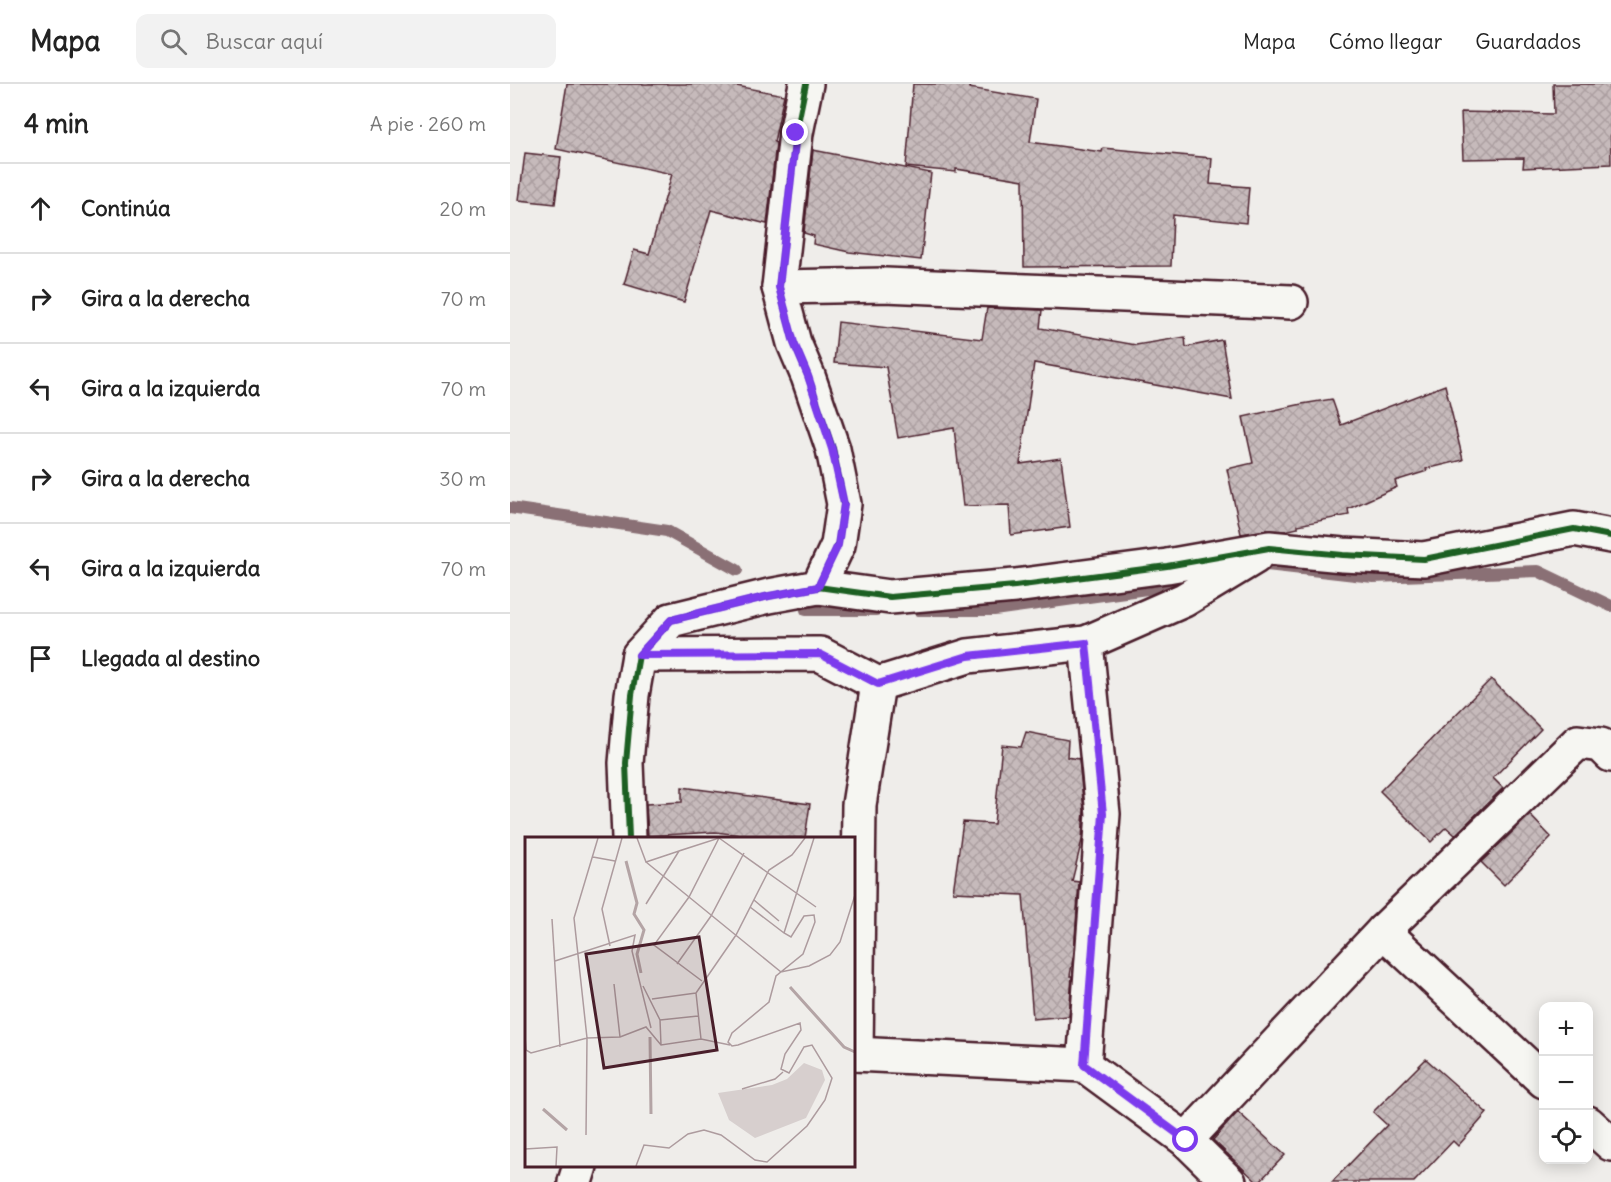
<!DOCTYPE html>
<html lang="es">
<meta charset="utf-8">
<style>
body{margin:0;font-family:Delius,sans-serif;background:#f2f2f2;color:#222}
.controls{position:absolute;right:18px;bottom:18px;display:grid;overflow:hidden;border-radius:12px;box-shadow:0 3px 15px #0003}
.controls button{width:54px;height:54px;display:grid;place-items:center;padding:0;border:0;border-bottom:2px solid #e0e0e0;background:#fff;color:#222;font:30px sans-serif}
.stop{position:absolute;width:18px;height:18px;margin:-14px;border:4px solid #7c3aed;border-radius:50%;background:#fff}
.stop.end{background:#7c3aed;border-color:#fff;box-shadow:0 2px 6px #0008}
.list{margin:0;padding:0;list-style:none}
h2{display:flex;justify-content:space-between;align-items:center;height:78px;margin:0;padding:0 24px;font-size:26px}
h2 small{font-size:20px;font-weight:400;color:#767676}
.list li{display:grid;grid-template-columns:39px 1fr auto;gap:18px;align-items:center;box-sizing:border-box;height:90px;padding:0 24px;border-top:2px solid #e0e0e0}
.list b{display:block;font-size:22px;white-space:nowrap}
.list em{font-size:20px;font-style:normal;color:#767676}
.icon{flex:none;width:33px;height:33px;fill:none;stroke:currentColor;stroke-width:2;stroke-linecap:round;stroke-linejoin:round}
.map{position:relative;flex:none;width:1101px;height:1098px;overflow:hidden}
header{display:flex;align-items:center;gap:36px;box-sizing:border-box;height:84px;padding:0 30px;background:#fff;border-bottom:2px solid #e0e0e0}
header strong{font-size:28px}
nav{display:flex;gap:33px;margin-inline-start:auto;font-size:21px}
.search{width:420px;height:54px;background:#f2f2f2;display:flex;align-items:center;gap:15px;box-sizing:border-box;padding:0 21px;border-radius:12px;color:#767676;font-size:22px}
main{display:flex}
aside{flex:1;background:#fff}
.map>svg:first-child{display:block}
.lines{fill:none;stroke-linecap:round;stroke-linejoin:round}
.stream{stroke:#8a6f74;stroke-width:12}
.building{fill:url(#building-cross-hatch);stroke:#4a1f2b;stroke-width:1.5}
.minor-casing{stroke:#4a1f2b;stroke-width:38}
.minor{stroke:#f6f6f2;stroke-width:33}
.cycleway-casing{stroke:#f6f6f2;stroke-width:10}
.cycleway{stroke:#1b5e20;stroke-width:6}
.route{stroke:#7c3aed;stroke-width:8}
.inset-river{fill:none;stroke:#b4a4a5;stroke-width:3}
.inset-road{fill:none;stroke:#ad9b9e;stroke-width:1.5}
.view{fill:#4a1f2b;fill-opacity:0.15;stroke:#4a1f2b;stroke-width:3}
.inset-edge{fill:none;stroke:#4a1f2b;stroke-width:3}
</style>
<header>
<strong>Mapa</strong>
<div class="search"><svg class="icon" aria-label="search" viewBox="0 0 24 24"><circle cx="10" cy="10" r="6"/><path d="M15 15l6 6"/></svg>Buscar aquí</div>
<nav><a>Mapa</a><a>Cómo llegar</a><a>Guardados</a></nav>
</header>
<main>
<aside>
<h2>4 min<small>A pie · 260 m</small></h2>
<ul class="list">
<li><svg class="icon" aria-label="ahead" viewBox="0 0 24 24"><path d="M12 20V5M6 11l6-6 6 6"/></svg><div><b>Continúa</b></div><em>20 m</em></li>
<li><svg class="icon" aria-label="right" viewBox="0 0 24 24"><path d="M7 20v-9h11M14 6l5 5-5 5"/></svg><div><b>Gira a la derecha</b></div><em>70 m</em></li>
<li><svg class="icon" aria-label="left" viewBox="0 0 24 24"><path d="M17 20v-9H6M10 6l-5 5 5 5"/></svg><div><b>Gira a la izquierda</b></div><em>70 m</em></li>
<li><svg class="icon" aria-label="right" viewBox="0 0 24 24"><path d="M7 20v-9h11M14 6l5 5-5 5"/></svg><div><b>Gira a la derecha</b></div><em>30 m</em></li>
<li><svg class="icon" aria-label="left" viewBox="0 0 24 24"><path d="M17 20v-9H6M10 6l-5 5 5 5"/></svg><div><b>Gira a la izquierda</b></div><em>70 m</em></li>
<li><svg class="icon" aria-label="arrive" viewBox="0 0 24 24"><path d="M6 21V4h12l-3 4 3 4H6"/></svg><div><b>Llegada al destino</b></div></li>
</ul>
</aside>
<div class="map">
<svg width="1101" height="1098" viewBox="0 0 1101 1098">
<defs>
<pattern id="building-cross-hatch" width="8" height="8" patternUnits="userSpaceOnUse" patternTransform="scale(1.5)"><rect width="8" height="8" fill="#c6babb"/><path d="M0 0l8 8M0 8l8-8" fill="none" stroke="#ac9fa1"/></pattern>
</defs>
<rect width="100%" height="100%" fill="#efedea"/>
<filter id="ink" filterUnits="userSpaceOnUse"><feTurbulence type="fractalNoise" baseFrequency=".0167" numOctaves="2"/><feDisplacementMap in="SourceGraphic" scale="12" xChannelSelector="R" yChannelSelector="G"/><feConvolveMatrix kernelMatrix="1 2 1 2 8 2 1 2 1" color-interpolation-filters="sRGB"/></filter>
<g filter="url(#ink)">
<g class="lines">
<g class="stream">
<polyline points="0,424 157,447 227,486"/>
<polyline points="757,481 863,493 1028,487 1101,522"/>
<polyline points="296,526 366,526"/>
<polyline points="408,526 484,526 666,501"/>
</g>
</g>
<g class="building">
<polygon points="57,0 216,0 274,11 264,58 266,59 257,140 201,126 174,218 114,200 124,166 139,170 162,90 46,65"/>
<polygon points="403,0 460,0 459,4 526,15 520,58 592,68 593,64 702,74 700,100 739,103 736,139 663,131 661,182 514,183 513,96 446,85 446,88 396,83"/>
<polygon points="1043,0 1100,0 1101,80 1013,84 1014,74 953,75 951,28 1044,30"/>
<polygon points="303,66 421,89 411,176 339,168 303,160 304,152 294,149"/>
<polygon points="15,69 51,73 45,120 9,116"/>
<polygon points="477,224 532,226 530,244 626,261 675,253 676,263 712,256 722,315 524,279 510,380 551,374 560,443 501,451 499,421 453,422 444,344 388,354 376,283 324,279 328,238 472,255"/>
<polygon points="935,301 953,376 916,385 917,387 885,397 887,403 838,425 839,431 788,441 788,444 775,447 756,446 731,450 717,385 743,379 733,333 792,320 822,315 831,341"/>
<polygon points="981,595 1031,645 983,694 993,704 945,751 936,743 921,758 870,707"/>
<polygon points="516,648 558,656 557,673 569,675 574,726 573,740 572,756 562,797 569,798 564,868 560,892 562,892 559,932 523,935 513,811 443,808 453,738 484,740 492,661 511,663"/>
<polygon points="172,703 300,720 295,754 255,754 205,748 138,752 136,720 172,718"/>
<polygon points="1020,731 1041,753 994,801 971,778"/>
<polygon points="916,975 977,1029 948,1062 943,1057 904,1098 822,1098 877,1041 863,1028"/>
<polygon points="728,1028 775,1071 749,1098 747,1098 703,1056"/>
</g>
<g class="lines">
<defs>
<g id="minor">
<polyline points="269,203 375,201 781,218"/>
<polyline points="308,503 380,513 505,502 657,482 759,464 833,471 914,475 1064,445 1101,452"/>
<polyline points="129,571 310,570 368,600 458,572 576,559 674,516 745,473"/>
<polyline points="119,754 116,679 122,611 129,571 161,536 259,512 308,503 328,461 334,420 323,365 298,292 284,259 269,203 286,49 296,0"/>
<polyline points="873,847 1034,997"/>
<polyline points="344,970 574,981 676,1056 719,1098"/>
<polyline points="346,970 349,721 368,600"/>
<polyline points="574,981 593,730 576,559"/>
<polyline points="1078,1039 1101,1060"/>
<polyline points="676,1056 873,847 1068,658 1091,661 1101,671"/>
<polyline points="65,1098 70,1082"/>
</g>
</defs>
<use href="#minor" class="minor-casing"/>
<use href="#minor" class="minor"/>
<defs>
<g id="cycleway">
<polyline points="308,503 380,513 505,502 657,482 759,464 833,471 914,475 1064,445 1101,452"/>
<polyline points="119,754 116,679 122,611 129,571 161,536 259,512 308,503 328,461 334,420 323,365 298,292 284,259 269,203 286,49 296,0"/>
</g>
</defs>
<use href="#cycleway" class="cycleway-casing"/>
<use href="#cycleway" class="cycleway"/>
</g>
</g>
<g class="lines" filter="url(#ink)">
<polyline class="route" points="286,49 269,203 284,259 298,292 322,365 334,420 328,461 308,503 259,512 161,536 129,571 310,570 368,600 458,572 576,559 593,730 574,981 676,1056"/>
</g>
<g transform="translate(15 753)">
<rect width="330" height="330" fill="#efedea"/>
<path d="M279 226 297 233 300 243 281 281 230 301 204 283 193 256 247 248 262 242Z" fill="#d7cfce"/>
<path class="inset-river" d="M101 24 112 66 109 77 119 93 112 117 116 136M265 150 319 210 330 215M125 200 126 277M18 272 42 293"/>
<path class="inset-road" d="M73 1 49 81 62 201 95 200 121 190 136 208 176 202 205 208M112 1 121 25 154 14M68 20 90 24M121 25 256 135 284 129 305 118 315 105 330 58M229 63 254 84M121 67 154 14 194 1 291 70M225 70 259 96M27 82 35 210M85 109 77 72 97 1M30 124 110 98 107 114 126 191M152 127 186 79 219 16M177 144 129 108 164 60 194 1M89 147 95 200M118 149 135 183 136 208M127 162 171 156M135 183 173 179M0 199 1 213 6 216 62 201 61 298M176 202 171 156 211 98 244 33 267 18 280 1M217 252 250 242 258 235M0 312 32 310 31 329M111 329 119 308 144 311 163 297 179 293 196 298 230 323 242 325 282 289 300 263 307 241 287 208 279 210 264 236 256 232 260 217 276 193 275 186 213 208 207 209 203 205 207 196 244 165 251 139 278 117 290 85 289 78 279 79 266 100 259 96 289 1"/>
<path class="view" d="M174 100 192 213 79 231 61 117Z"/>
<rect width="330" height="330" class="inset-edge"/>
</g>
</svg>
<div class="controls">
<button>+</button>
<button>−</button>
<button><svg class="icon" aria-label="locate" viewBox="0 0 24 24"><circle cx="12" cy="12" r="6"/><path d="M12 2v4M12 18v4M2 12h4M18 12h4"/></svg></button>
</div>
<div class="stop" style="left:676px;top:1056px"></div>
<div class="stop end" style="left:286px;top:49px"></div>
</div>
</main>
